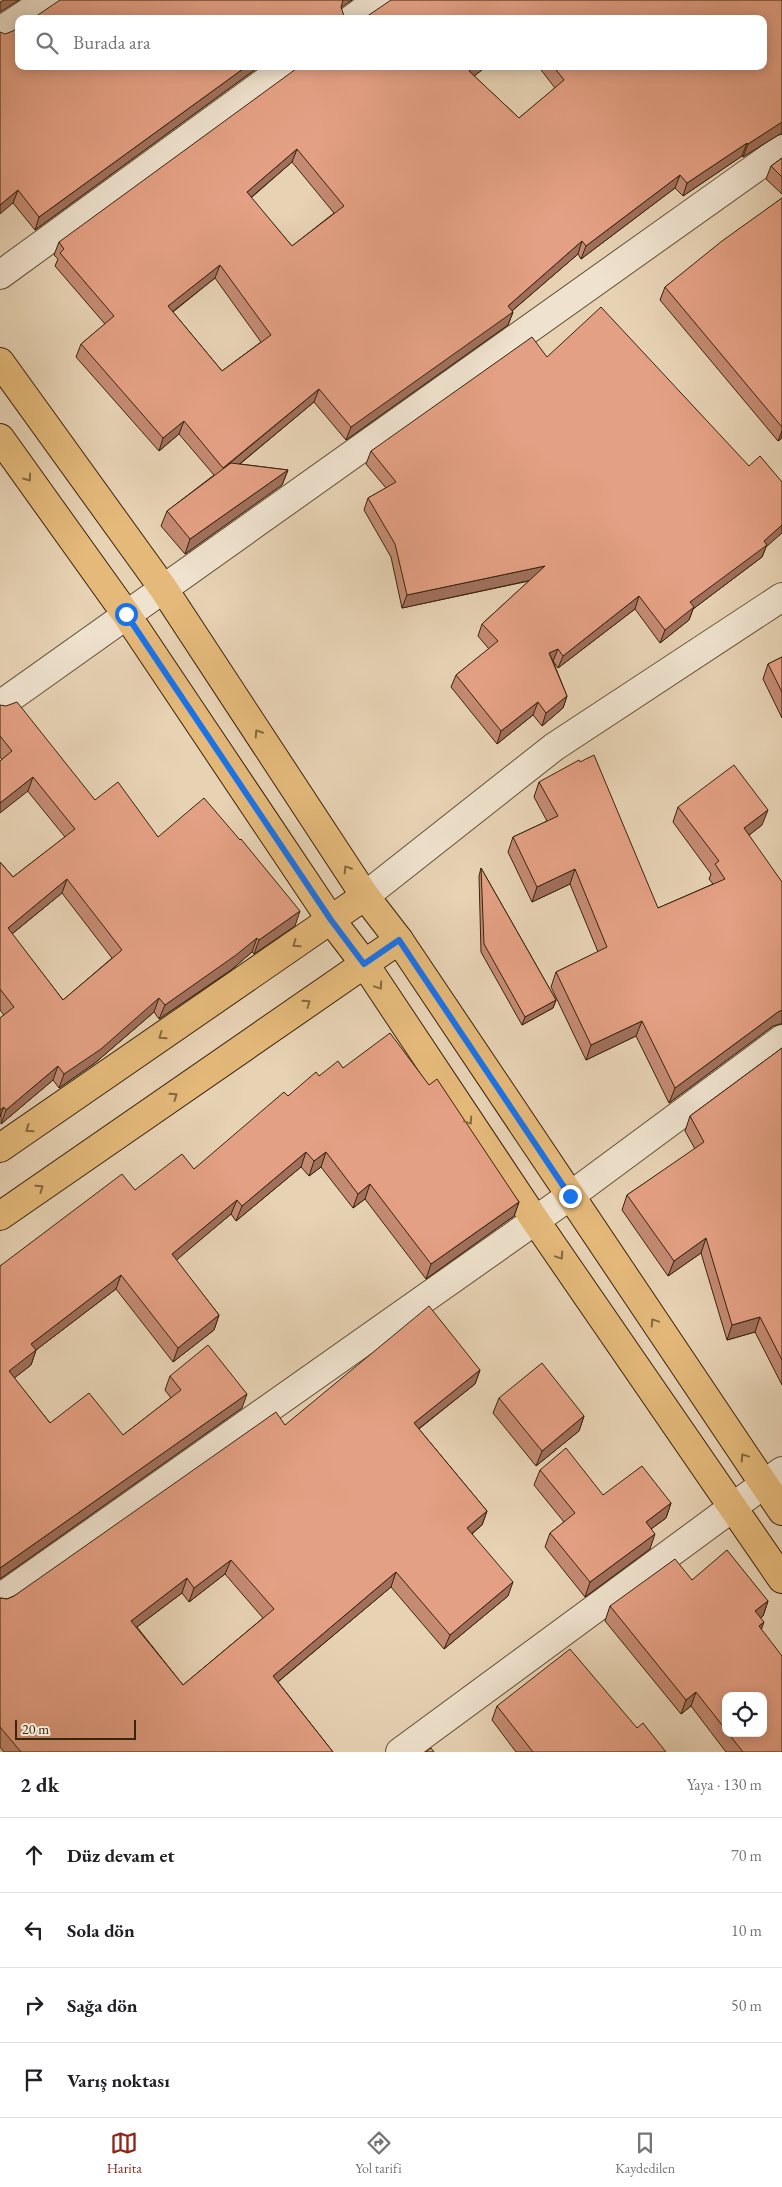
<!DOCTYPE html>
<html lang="tr">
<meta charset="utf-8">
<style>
body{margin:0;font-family:"EB Garamond",serif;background:#f2f2f2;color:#202124}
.controls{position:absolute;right:15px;bottom:15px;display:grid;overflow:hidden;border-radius:10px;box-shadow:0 2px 12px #0003}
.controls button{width:45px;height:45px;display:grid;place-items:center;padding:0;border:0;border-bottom:1px solid #e0e0e0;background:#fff;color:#202124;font:25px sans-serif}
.scale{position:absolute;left:15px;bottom:12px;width:121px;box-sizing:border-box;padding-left:5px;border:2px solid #39240d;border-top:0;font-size:14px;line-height:18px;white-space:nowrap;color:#39240d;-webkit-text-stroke:4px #efe2ce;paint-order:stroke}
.stop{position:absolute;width:15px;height:15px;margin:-11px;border:4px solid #1a73e8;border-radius:50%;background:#fff}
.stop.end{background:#1a73e8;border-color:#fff;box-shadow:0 1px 5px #0008}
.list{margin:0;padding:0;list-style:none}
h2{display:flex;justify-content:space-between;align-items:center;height:65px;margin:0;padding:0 20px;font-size:21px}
h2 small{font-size:16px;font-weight:400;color:#757577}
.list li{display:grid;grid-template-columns:32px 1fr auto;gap:15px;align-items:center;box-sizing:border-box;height:75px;padding:0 20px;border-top:1px solid #e0e0e0}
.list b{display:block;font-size:19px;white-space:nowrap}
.list em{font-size:16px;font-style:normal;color:#757577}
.icon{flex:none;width:28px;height:28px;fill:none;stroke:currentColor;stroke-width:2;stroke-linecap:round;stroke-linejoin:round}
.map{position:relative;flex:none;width:782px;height:1752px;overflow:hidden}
.search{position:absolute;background:#fff;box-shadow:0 2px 12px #0003;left:15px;right:15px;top:15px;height:55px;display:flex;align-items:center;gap:12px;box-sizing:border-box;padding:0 18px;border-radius:10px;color:#757577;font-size:19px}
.sheet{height:365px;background:#fff}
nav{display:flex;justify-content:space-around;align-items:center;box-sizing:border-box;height:70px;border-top:1px solid #e0e0e0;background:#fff;font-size:14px;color:#757577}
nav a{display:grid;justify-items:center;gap:2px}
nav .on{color:#8f2418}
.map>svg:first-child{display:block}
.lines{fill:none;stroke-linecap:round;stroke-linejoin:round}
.minor-casing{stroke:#645037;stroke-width:30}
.major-casing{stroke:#39240d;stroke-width:30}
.minor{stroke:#efe2ce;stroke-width:28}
.major{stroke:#e4b97a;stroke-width:28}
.wall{fill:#c48a72;stroke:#39240d;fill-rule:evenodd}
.shaded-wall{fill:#a0705c;stroke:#39240d}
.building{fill:#e4a084;stroke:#39240d;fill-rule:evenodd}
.oneway{stroke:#86673e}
.route{stroke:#1a73e8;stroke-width:6}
</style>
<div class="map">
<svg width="782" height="1752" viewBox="0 0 782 1752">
<rect width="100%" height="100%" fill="#e7d2b4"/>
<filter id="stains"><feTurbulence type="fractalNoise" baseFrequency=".004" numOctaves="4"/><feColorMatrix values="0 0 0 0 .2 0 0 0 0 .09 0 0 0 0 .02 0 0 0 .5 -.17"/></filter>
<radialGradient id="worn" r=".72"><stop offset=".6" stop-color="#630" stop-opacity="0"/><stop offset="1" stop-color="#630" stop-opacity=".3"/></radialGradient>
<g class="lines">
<defs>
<g id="minor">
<polyline points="352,19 378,0"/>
<polyline points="0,31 47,0"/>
<polyline points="0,275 287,66"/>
<polyline points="0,705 782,149"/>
<polyline points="365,896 554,747 782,597"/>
<polyline points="0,1598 570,1196 782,1039"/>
<polyline points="400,1752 782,1471"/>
</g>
<g id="major">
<polyline points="0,362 163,588 365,896 399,940 782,1511"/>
<polyline points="0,438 126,614 331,920 364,963 535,1220 782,1579"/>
<polyline points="0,1148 365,896"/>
<polyline points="0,1216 399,940"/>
</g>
</defs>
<use href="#minor" class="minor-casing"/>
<use href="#major" class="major-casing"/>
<use href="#minor" class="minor"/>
<use href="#major" class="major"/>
</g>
<g class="wall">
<path d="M782 0 780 134 743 157 742 156 683 196 675 188 581 259 578 254 512 311 513 312 508 325 346 440 314 402 240 464 288 470 282 485 185 554 161 526 167 511 214 475 179 434 159 451 76 357 81 344 105 324 55 266 58 259 54 255 59 242 487 66 474 76 519 118 555 88 538 66H763ZM292 162 334 213 292 246 251 198ZM215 278 261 342 222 371 173 312Z"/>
<polygon points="19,66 260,66 35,230 13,203"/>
<polygon points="782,158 782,194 766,179 771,166"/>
<polygon points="782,198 782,438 778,441 660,300 665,287"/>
<polygon points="547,357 766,547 762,557 693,609 689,620 660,643 635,609 558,668 553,661 567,696 563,708 542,726 533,715 497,744 451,687 456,675 489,649 478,636 482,624 529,581 402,608 391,557 364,510 368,498 386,488 366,464 371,451"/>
<polygon points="782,657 782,718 763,679 768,664"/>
<path d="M0 705 95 800 158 837 295 926 254 954 252 952 231 970 159 1019 154 1012 95 1063 59 1088 53 1080 1 1124 0 1018 4 1015 0 1010V862L13 877 65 837 0 757ZM62 893 112 958 63 1000 12 934Z"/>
<polygon points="539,782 658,908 713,884 709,879 711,874 673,822 678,807 762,825 749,835 780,1024 773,1026 669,1103 636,1036 586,1060 551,987 556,972 598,952 570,884 532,902 508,852 513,837 547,821 534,797"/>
<polygon points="481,868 556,1000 553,1008 522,1025 481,952 479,876"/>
<polygon points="782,1048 782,1385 755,1332 727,1340 701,1253 668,1276 622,1210 627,1195 695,1149 685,1131 690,1116"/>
<polygon points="343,1068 429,1085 519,1202 514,1216 426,1279 365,1199 353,1208 321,1167 309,1176 301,1167 236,1221 231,1214 176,1260 219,1315 214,1330 173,1362 116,1289 36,1350 31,1365 14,1378 50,1423 123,1435 171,1398 165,1390 170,1376 242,1408 0,1579 0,1266 135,1190 194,1169 288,1096 319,1076"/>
<path d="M480 1370 475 1384 419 1429 487 1511 482 1525 472 1534 508 1596 444 1649 391 1587 278 1682 333 1752H4L0 1747V1598L7 1599 14 1596 285 1425ZM225 1574 263 1618 183 1685 137 1627 182 1593 189 1602Z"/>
<polygon points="499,1398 584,1416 579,1431 536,1466 493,1413"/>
<polygon points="540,1470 603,1495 671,1503 666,1518 651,1529 650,1549 585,1597 545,1547 550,1533 564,1522 534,1485"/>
<path d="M692 1580 768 1601 763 1616 760 1618 761 1629 782 1752H726L691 1706 681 1714 605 1621 610 1606ZM726 1696 763 1733H726Z"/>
<polygon points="497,1706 637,1728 666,1752 516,1752 492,1720"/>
</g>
<g class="shaded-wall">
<polygon points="4,0 19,0 0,12 0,2"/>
<polygon points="342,0 352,0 343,6 338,12"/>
<polygon points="247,66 260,66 35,230 39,217"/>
<polygon points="475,66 487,66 464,84 469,71"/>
<polygon points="782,122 782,134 780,134 743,157 748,144"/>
<polygon points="747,143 742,156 683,196 687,183"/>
<polygon points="297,149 292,162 242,205 247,192"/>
<polygon points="680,175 675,188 581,259 586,246"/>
<polygon points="18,190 13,203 0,214 0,205"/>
<polygon points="582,241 578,254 506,316 513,312 508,325 346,440 351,427 508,306"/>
<polygon points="220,265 215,278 163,319 168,306"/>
<polygon points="319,389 314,402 219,481 224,468"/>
<polygon points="184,421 179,434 159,451 163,438"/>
<polygon points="782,431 782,438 778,441"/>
<polygon points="288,470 282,485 185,554 190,539"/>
<polygon points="782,525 782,533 766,547 762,557 693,609 689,620 660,643 665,630 690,602"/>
<polygon points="545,566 541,578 402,608 407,595"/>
<polygon points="639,596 635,609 558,668 563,656"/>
<polygon points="558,649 553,661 549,653"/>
<polygon points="567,696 563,708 542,726 546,713"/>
<polygon points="538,702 533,715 497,744 501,731"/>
<polygon points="33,777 28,791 0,813 0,803"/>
<polygon points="768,810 762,825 739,843 744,828"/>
<polygon points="575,869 570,884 532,902 537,887"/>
<polygon points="67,879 62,893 2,942 8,928"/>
<polygon points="300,911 295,926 254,954 259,940"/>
<polygon points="257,938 252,952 231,970 159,1019 165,1005"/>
<polygon points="159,998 154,1012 95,1063 59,1088 64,1074"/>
<polygon points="556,1000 553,1008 522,1025 525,1017"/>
<polygon points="782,1010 782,1024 780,1024 773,1026 669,1103 675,1088 778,1012"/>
<polygon points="642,1021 636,1036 586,1060 591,1045"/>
<polygon points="58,1066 53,1080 1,1124 6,1110"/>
<polygon points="4,1107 0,1117 0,1110"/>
<polygon points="306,1152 301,1167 236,1221 242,1206"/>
<polygon points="326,1152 321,1167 309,1176 314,1161"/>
<polygon points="370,1184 365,1199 353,1208 358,1194"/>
<polygon points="237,1200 231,1214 166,1269 172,1254"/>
<polygon points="519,1202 514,1216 426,1279 431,1264"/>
<polygon points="706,1238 701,1253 668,1276 674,1261"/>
<polygon points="121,1275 116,1289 36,1350 31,1365 4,1386 9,1371 31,1344"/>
<polygon points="219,1315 214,1330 173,1362 178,1348"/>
<polygon points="760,1317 755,1332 727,1340 732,1325"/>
<polygon points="480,1370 475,1384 408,1437 414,1423"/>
<polygon points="247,1394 242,1408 0,1579 0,1568"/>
<polygon points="584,1416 579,1431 536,1466 542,1451"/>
<polygon points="671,1503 666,1518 640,1537 646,1522"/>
<polygon points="487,1511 482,1525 461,1542 467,1528"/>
<polygon points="655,1534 650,1549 585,1597 590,1582"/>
<polygon points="231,1560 225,1574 189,1602 194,1588"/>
<polygon points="396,1572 391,1587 268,1690 273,1676"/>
<polygon points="187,1578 182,1593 126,1635 131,1621"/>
<polygon points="513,1582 508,1596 444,1649 450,1635"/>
<polygon points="768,1601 763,1616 750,1626 755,1611"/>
<polygon points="764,1622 759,1636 759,1626"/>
<polygon points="696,1692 691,1706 681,1714 686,1700"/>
</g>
<g class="building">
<polygon points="60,0 343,0 341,7 344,16 349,19 32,19"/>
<path d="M391 0H782V122L748 144 747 143 687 183 680 175 586 246 582 241 508 306 513 312 351 427 319 389 223 468 184 421 163 438 81 344 114 316 60 253 64 249 59 242 300 66H475L469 71 519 118 564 80 553 66H763V19H363ZM297 149 344 206 292 246 247 192ZM220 265 271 335 222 371 168 306Z"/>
<polygon points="19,27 19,66 247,66 39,217 18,190 0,205 0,32 5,34 13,31"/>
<polygon points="782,158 782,177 771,166"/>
<polygon points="782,198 782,427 665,287 722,241"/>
<polygon points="601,307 749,466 760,456 782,482 782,525 764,541 767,545 690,602 694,607 665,630 639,596 563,656 558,649 549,653 567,696 546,713 538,702 501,731 456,675 498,641 482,624 545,566 407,595 395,544 368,498 396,482 371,451 532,337 547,357"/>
<polygon points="231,463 288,470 190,539 167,511"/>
<polygon points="782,657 782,692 768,664"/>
<path d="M17 702 95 800 118 782 158 837 204 798 240 840 241 839 300 911 259 940 257 938 236 955 165 1005 159 998 101 1049 64 1074 58 1066 6 1110 4 1107 0 1110V1018L14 1007 0 989V862L13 877 75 829 33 777 0 803V761L12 751 0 736V705L6 706ZM67 879 122 950 63 1000 8 928Z"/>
<polygon points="594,755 658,908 725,879 715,864 719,861 678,807 734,765 768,810 744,828 782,882 782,1010 778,1012 675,1088 642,1021 591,1045 556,972 607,947 575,869 537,887 513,837 558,816 539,782 579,760 580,762"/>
<polygon points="481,868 556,1000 525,1017 484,944"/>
<polygon points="390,1033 429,1085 437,1079 519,1202 431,1264 370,1184 358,1194 326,1152 314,1161 306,1152 242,1206 237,1200 172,1254 219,1315 178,1348 121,1275 31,1344 36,1350 9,1371 50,1423 89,1393 123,1435 181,1390 170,1376 208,1345 247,1394 0,1568 0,1266 122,1174 135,1190 182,1154 194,1169 284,1092 288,1096 316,1072 319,1076 338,1061 343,1068"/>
<polygon points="782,1048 782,1360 760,1317 732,1325 706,1238 674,1261 627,1195 704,1142 690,1116"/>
<path d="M429 1306 480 1370 414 1423 487 1511 467 1528 513 1582 450 1635 396 1572 273 1676 333 1752H21L0 1727V1598L7 1599 14 1596 276 1412 285 1425ZM231 1560 274 1609 183 1685 131 1621 187 1578 194 1588Z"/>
<polygon points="542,1363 584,1416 542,1451 499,1398"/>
<polygon points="566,1448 603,1495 642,1466 671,1503 646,1522 655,1534 590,1582 550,1533 575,1513 540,1470"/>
<polygon points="727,1550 768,1601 755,1611 764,1622 759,1626 782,1656 782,1752 743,1752 728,1733 763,1733 763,1696 726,1696 726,1730 696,1692 686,1700 610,1606 675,1559 692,1580"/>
<polygon points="570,1649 637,1728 643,1723 666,1752 533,1752 497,1706"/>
<polygon points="431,1748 434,1752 426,1752"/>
</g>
<defs><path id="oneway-chevron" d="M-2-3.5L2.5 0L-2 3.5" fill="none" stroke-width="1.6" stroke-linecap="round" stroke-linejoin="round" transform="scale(1.25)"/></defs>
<g class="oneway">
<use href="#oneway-chevron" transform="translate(28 478) rotate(54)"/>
<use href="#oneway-chevron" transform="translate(258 733) rotate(-123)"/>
<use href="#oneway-chevron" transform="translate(347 869) rotate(-123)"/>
<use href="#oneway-chevron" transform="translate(296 944) rotate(145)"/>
<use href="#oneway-chevron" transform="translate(379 986) rotate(56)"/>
<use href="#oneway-chevron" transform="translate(307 1003) rotate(-35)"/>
<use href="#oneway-chevron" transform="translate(162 1036) rotate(145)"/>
<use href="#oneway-chevron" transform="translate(174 1096) rotate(-35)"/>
<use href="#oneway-chevron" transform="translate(469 1121) rotate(56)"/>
<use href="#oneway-chevron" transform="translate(29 1129) rotate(145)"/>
<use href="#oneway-chevron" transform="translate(40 1188) rotate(-35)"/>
<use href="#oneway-chevron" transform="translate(560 1256) rotate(56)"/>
<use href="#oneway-chevron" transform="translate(654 1322) rotate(-124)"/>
<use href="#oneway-chevron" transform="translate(744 1457) rotate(-124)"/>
</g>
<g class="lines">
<polyline class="route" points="126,614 331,920 364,964 399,940 570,1196"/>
</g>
<rect width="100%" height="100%" filter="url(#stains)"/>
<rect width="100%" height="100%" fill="url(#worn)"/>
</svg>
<div class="controls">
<button><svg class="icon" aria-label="locate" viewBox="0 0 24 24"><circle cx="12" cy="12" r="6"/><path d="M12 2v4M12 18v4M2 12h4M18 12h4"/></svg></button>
</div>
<div class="scale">20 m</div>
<div class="stop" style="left:126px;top:614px"></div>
<div class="stop end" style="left:570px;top:1196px"></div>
<div class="search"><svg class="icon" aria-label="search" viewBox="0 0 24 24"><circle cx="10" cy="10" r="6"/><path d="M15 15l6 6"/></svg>Burada ara</div>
</div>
<section class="sheet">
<h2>2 dk<small>Yaya · 130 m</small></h2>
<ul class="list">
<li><svg class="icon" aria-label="ahead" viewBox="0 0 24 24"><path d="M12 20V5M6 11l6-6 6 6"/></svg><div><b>Düz devam et</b></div><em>70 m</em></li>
<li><svg class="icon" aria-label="left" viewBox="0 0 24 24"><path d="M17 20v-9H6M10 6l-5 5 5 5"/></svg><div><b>Sola dön</b></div><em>10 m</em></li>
<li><svg class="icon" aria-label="right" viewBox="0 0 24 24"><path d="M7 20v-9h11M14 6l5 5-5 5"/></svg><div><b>Sağa dön</b></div><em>50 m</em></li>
<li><svg class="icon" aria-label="arrive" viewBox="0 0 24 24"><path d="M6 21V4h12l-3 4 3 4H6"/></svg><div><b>Varış noktası</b></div></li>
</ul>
</section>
<nav>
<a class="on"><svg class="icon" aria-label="map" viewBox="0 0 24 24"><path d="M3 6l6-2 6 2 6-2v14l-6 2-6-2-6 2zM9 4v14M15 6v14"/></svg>Harita</a>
<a><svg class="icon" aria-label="directions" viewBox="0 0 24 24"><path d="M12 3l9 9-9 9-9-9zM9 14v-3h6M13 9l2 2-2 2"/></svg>Yol tarifi</a>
<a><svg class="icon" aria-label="saved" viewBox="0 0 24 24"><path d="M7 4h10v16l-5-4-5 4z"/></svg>Kaydedilen</a>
</nav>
